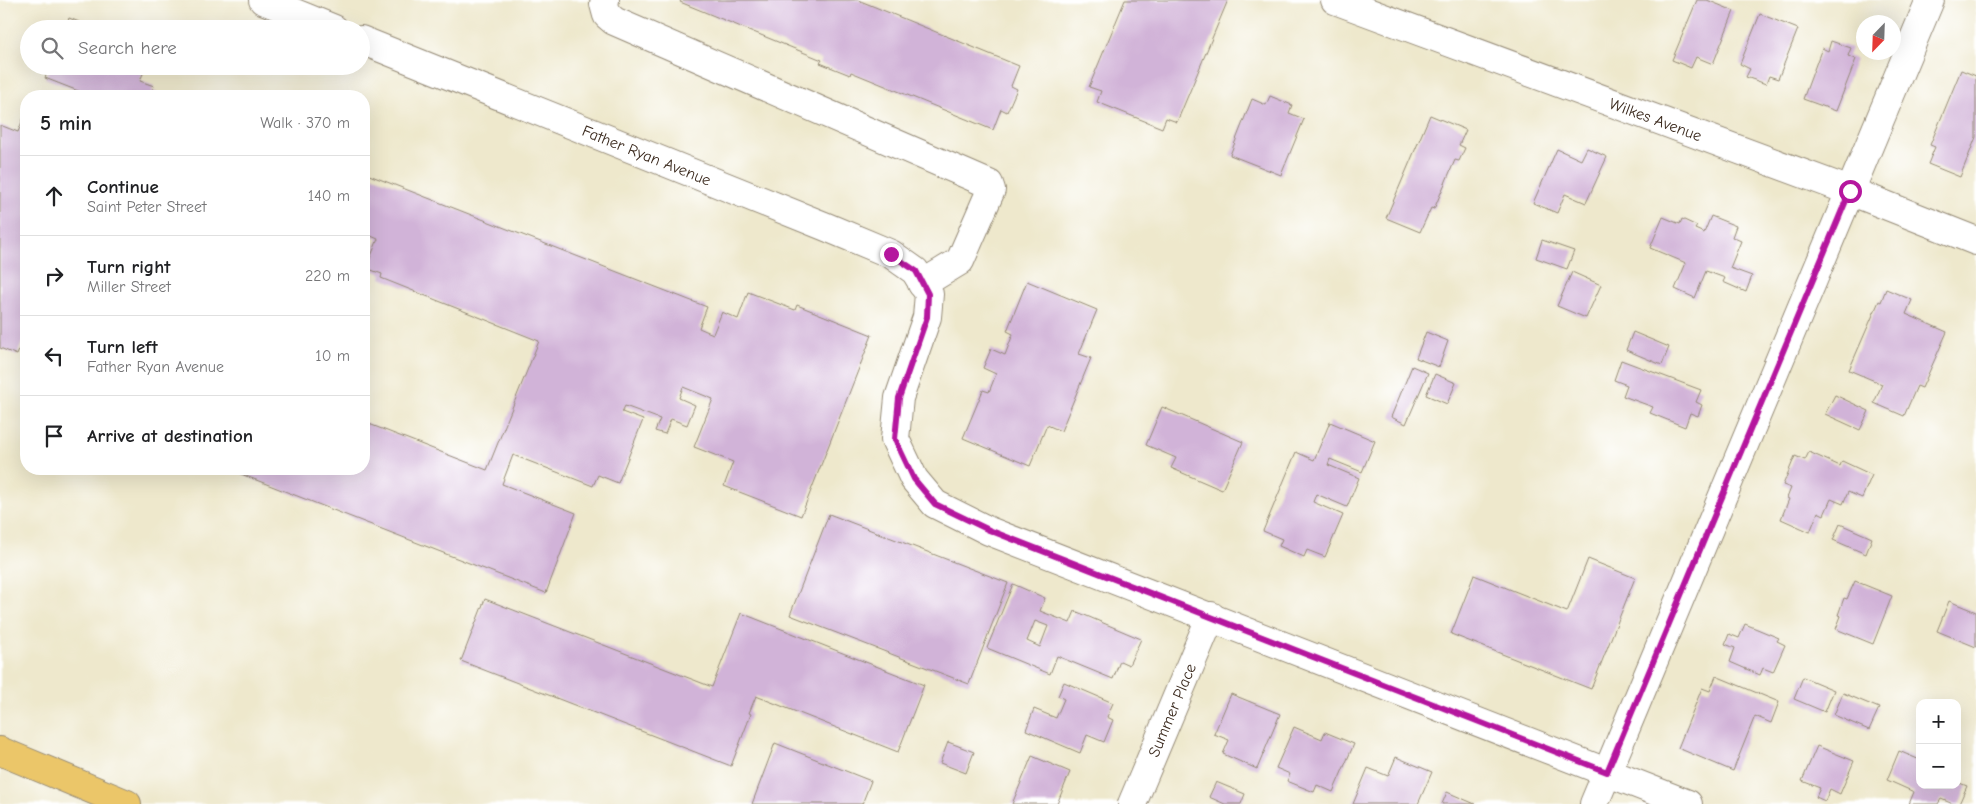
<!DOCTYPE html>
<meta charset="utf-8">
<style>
body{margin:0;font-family:"Comic Neue",sans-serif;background:#f6f6f6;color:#202124}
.controls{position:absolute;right:15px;bottom:15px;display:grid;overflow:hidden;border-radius:10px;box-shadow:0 5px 20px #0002}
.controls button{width:45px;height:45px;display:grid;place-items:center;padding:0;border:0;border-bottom:1px solid #e0e0e0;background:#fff;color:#202124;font:25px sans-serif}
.compass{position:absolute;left:1856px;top:15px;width:45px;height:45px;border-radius:50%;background:#fff;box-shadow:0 5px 20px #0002;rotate:203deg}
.stop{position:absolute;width:15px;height:15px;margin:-11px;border:4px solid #b5179e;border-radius:50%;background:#fff}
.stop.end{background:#b5179e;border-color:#fff;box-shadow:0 1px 5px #0008}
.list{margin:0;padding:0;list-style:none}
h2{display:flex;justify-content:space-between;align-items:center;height:65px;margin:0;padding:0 20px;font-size:21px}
h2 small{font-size:16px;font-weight:400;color:#757577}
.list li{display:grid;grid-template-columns:32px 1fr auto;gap:15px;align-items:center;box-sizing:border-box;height:80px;padding:0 20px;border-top:1px solid #e0e0e0}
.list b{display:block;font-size:19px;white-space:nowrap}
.list p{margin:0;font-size:16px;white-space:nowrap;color:#757577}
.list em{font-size:16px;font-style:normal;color:#757577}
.icon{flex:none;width:28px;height:28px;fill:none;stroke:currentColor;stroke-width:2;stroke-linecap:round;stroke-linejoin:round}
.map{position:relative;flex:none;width:1976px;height:804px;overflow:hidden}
.search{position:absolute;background:#fff;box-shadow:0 5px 20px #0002;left:20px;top:20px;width:350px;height:55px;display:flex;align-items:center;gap:12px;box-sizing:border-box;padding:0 18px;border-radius:28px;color:#757577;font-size:19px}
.panel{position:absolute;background:#fff;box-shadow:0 5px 20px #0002;left:20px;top:90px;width:350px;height:385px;border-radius:20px}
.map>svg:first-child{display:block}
.building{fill:#d1b3d8;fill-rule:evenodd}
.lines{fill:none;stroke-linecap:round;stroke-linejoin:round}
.minor-casing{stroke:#948975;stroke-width:30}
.major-casing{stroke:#948975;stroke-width:30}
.minor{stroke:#fff;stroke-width:28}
.major{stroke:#ebc669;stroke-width:28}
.route{stroke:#b5179e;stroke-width:6}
.labels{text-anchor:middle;stroke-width:4;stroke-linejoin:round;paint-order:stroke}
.street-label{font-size:16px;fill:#3b2a1e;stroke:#fff}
</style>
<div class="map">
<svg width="1976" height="804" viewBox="0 0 1976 804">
<rect width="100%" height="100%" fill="#fff"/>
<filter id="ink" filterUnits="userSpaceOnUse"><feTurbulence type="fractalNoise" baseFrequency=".02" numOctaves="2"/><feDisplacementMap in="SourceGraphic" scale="10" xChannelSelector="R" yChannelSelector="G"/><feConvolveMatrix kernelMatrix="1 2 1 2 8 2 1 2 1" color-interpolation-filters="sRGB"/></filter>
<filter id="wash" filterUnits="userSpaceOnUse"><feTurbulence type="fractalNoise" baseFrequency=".0096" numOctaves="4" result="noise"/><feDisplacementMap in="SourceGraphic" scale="20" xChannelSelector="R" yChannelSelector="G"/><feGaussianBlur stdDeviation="1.12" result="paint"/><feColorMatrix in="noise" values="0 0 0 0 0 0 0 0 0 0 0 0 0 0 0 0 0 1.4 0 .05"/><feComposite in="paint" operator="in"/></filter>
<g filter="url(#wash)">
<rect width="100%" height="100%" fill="#eee8cc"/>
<g id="blocks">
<g class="building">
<polygon points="681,0 858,0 1019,66 1011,86 1017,89 1007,112 1001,109 993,130 851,72 850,75 820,63 822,60 680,2"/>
<polygon points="1125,0 1228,0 1177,122 1166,118 1162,128 1097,102 1101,91 1089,87"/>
<polygon points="1697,0 1707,0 1734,11 1713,64 1696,57 1691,68 1672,60"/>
<polygon points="1760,14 1798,29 1778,79 1769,76 1766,84 1746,77 1750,69 1740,64"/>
<polygon points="69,18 97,29 65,29"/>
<polygon points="1831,41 1851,48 1848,56 1856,59 1836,111 1803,99 1822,48 1828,51"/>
<polygon points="50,66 146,66 140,81 154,86 152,91 166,96 91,96 45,78"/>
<polygon points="1961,70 1976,76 1976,137 1960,177 1928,164 1935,147 1930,145"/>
<polygon points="1270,96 1292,105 1289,113 1304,119 1281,175 1230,155 1252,99 1266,105"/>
<polygon points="26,112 26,333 17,355 0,348 0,125 18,132"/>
<polygon points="1430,115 1466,130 1459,145 1465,148 1459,161 1455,160 1434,209 1431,208 1420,232 1386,218"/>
<polygon points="1587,148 1607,157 1586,203 1565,194 1557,213 1533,203 1557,149 1581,160"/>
<polygon points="364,173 707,307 699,328 713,334 722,312 738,319 748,292 795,310 797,305 872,335 801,516 724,486 733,462 694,447 713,399 683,387 679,398 695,405 687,425 671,419 665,434 655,431 660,419 625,406 622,412 643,420 618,483 598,475 593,486 513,455 502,484 576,513 546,593 228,469 364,469 364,422 487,470 539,341 381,278 382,274 366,268 378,239 364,233"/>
<polygon points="1711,216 1736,226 1732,237 1741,241 1730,268 1752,276 1746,292 1723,282 1725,278 1706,271 1695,298 1675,289 1686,263 1650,248 1663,217 1680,224 1682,219 1697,226 1695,229 1704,233"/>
<polygon points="1542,240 1574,251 1567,269 1536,258"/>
<polygon points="1572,272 1601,285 1586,318 1557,306"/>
<polygon points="1027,281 1097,310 1079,354 1091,358 1061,431 1047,425 1030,466 963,438 983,390 989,392 996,374 983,368 991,349 1005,355 1013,334 1007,331"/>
<polygon points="1886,289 1912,300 1906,314 1947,332 1922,388 1917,386 1904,416 1874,403 1882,384 1849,370 1879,301 1881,302"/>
<polygon points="1426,332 1448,341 1439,367 1416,358"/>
<polygon points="1633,332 1669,347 1662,365 1626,350"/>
<polygon points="1621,360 1701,390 1696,402 1702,405 1698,416 1690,413 1685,427 1650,413 1653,407 1623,396 1627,385 1614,380"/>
<polygon points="1412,366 1428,373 1406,424 1391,417"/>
<polygon points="1435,374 1456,383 1447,404 1426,395"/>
<polygon points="1835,395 1869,411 1860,430 1825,414"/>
<polygon points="1162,407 1243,442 1222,490 1171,468 1176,458 1146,445"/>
<polygon points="1330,422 1375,441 1362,472 1330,459 1328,465 1359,478 1347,507 1316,494 1313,502 1343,515 1325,557 1307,550 1304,557 1279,546 1282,539 1263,531 1296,452 1314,460"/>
<polygon points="1809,452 1840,466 1842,461 1872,475 1862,498 1848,492 1843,504 1831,499 1824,515 1818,512 1810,532 1781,519 1789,499 1787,498 1791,488 1783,485 1795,456 1805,460"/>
<polygon points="829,514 1008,583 969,684 790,615"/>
<polygon points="1840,524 1872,538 1866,554 1833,540"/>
<polygon points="1588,559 1635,578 1591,689 1451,634 1474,575 1567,612"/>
<polygon points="1855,581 1892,596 1873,644 1836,629 1841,616 1838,615 1844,598 1847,599"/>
<path d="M1013 584 1045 598 1040 611 1070 623 1075 611 1141 639 1129 665 1120 661 1113 679 1057 656 1050 674 987 648ZM1035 621 1048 626 1040 647 1027 641Z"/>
<polygon points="485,599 712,687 741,613 924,685 898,752 756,696 749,713 751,714 731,766 461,661"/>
<polygon points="1949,601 1976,612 1976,647 1937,631"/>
<polygon points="1745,624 1779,638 1777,641 1785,645 1773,672 1763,668 1760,675 1730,662 1735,648 1725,644 1729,634 1739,638"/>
<polygon points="1716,676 1779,702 1771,723 1755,716 1733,771 1678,748 1702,688 1710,691"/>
<polygon points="1803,677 1834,690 1825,712 1794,699"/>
<polygon points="1064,682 1113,703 1107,717 1113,720 1104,742 1087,735 1080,753 1026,730 1034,709 1056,718 1064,699 1058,696"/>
<polygon points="1843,693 1879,708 1869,730 1834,715"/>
<polygon points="1231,694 1280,714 1257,769 1223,754 1229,740 1214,734"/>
<polygon points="1294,727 1322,739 1325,732 1354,744 1333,792 1317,785 1314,792 1287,781 1290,774 1276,768"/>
<polygon points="948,742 974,752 966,773 940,763"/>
<polygon points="775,743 871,781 862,804 752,804"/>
<polygon points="1817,746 1854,761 1840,794 1830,789 1825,801 1816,797 1820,788 1802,781"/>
<polygon points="1899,751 1920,760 1920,785 1957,785 1957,782 1967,786 1959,804 1953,804 1941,799 1938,804 1909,804 1914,792 1887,780"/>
<polygon points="1032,756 1070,772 1057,804 1012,804"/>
<polygon points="1396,757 1432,772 1418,804 1353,804 1368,768 1388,776"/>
<polygon points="1216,782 1245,794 1241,804 1225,804 1209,797"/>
<polygon points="1447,792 1475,804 1442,804"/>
</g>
</g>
</g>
<g filter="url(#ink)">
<use href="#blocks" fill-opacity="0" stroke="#948975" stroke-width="1"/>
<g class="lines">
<defs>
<g id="minor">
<polyline points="263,0 334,29"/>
<polyline points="605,0 604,4 607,15 614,21 989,184 991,190 960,261 922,284"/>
<path id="s1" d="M1335 0 1850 191 1976 241"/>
<path id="s2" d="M361 40 824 226 891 254 915 271 929 294 927 317 899 398 895 439 914 479 935 504 989 531 1688 804"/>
<path id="s3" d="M1132 804 1211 616"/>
<polyline points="1594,804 1930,0"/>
</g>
<polyline id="major" points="0,751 127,804"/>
</defs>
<use href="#minor" class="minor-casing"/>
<use href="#major" class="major-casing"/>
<use href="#minor" class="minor"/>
<use href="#major" class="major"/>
</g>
</g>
<g class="lines" filter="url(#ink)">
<polyline class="route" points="891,254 916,271 928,294 927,317 899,398 895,439 914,479 935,504 989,530 1607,772 1850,191"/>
</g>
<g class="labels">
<g class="street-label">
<text dy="6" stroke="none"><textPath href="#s1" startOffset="342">Wilkes Avenue</textPath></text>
<text dy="6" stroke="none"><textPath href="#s2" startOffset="308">Father Ryan Avenue</textPath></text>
<text dy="6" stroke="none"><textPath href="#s3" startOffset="102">Summer Place</textPath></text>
</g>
</g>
</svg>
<div class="controls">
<button>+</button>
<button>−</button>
</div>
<svg class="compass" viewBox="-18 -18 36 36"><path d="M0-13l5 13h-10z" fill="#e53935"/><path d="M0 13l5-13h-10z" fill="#757577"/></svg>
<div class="stop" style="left:1850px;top:191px"></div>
<div class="stop end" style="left:891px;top:254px"></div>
<div class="search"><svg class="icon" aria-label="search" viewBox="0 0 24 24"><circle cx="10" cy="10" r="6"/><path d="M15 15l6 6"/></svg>Search here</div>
<section class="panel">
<h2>5 min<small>Walk · 370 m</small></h2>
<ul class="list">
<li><svg class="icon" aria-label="ahead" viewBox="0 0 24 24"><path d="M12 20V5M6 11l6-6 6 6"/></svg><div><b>Continue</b><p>Saint Peter Street</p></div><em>140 m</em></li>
<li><svg class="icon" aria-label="right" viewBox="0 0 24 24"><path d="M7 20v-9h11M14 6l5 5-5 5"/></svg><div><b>Turn right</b><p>Miller Street</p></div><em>220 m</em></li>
<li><svg class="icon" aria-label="left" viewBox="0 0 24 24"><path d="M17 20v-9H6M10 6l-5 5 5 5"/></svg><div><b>Turn left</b><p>Father Ryan Avenue</p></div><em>10 m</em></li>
<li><svg class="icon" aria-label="arrive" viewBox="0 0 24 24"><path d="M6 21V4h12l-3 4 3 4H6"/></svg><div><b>Arrive at destination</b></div></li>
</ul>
</section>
</div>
